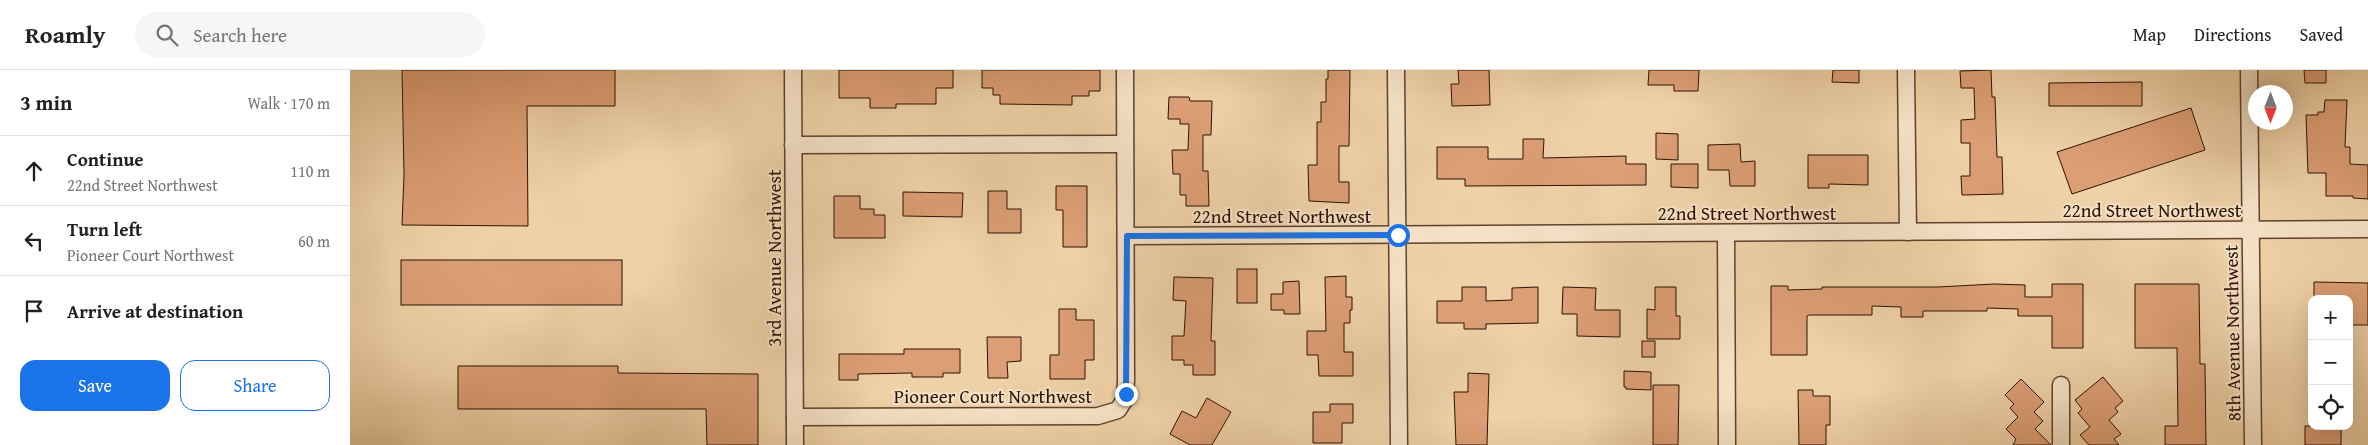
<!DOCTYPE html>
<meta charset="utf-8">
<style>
body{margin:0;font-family:"Gentium Book Plus",serif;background:#f6f6f6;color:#202124}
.controls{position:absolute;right:15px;bottom:15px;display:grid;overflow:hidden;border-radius:10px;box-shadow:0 5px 20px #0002}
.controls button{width:45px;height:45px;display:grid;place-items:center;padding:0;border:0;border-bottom:1px solid #e0e0e0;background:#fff;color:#202124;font:25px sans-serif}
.compass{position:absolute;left:1898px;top:15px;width:45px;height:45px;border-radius:50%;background:#fff;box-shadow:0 5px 20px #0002;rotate:180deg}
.stop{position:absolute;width:15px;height:15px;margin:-11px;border:4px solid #1a73e8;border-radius:50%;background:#fff}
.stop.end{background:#1a73e8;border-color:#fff;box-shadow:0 1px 5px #0008}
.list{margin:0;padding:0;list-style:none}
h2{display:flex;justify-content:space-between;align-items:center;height:65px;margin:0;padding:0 20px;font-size:21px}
h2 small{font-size:16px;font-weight:400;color:#757577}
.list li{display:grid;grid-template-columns:32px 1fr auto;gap:15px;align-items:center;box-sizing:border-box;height:70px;padding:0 20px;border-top:1px solid #e0e0e0}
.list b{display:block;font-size:19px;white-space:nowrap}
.list p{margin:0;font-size:16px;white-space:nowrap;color:#757577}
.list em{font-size:16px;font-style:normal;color:#757577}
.actions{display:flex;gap:10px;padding:15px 20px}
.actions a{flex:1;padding:11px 0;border:1px solid #1a73e8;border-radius:15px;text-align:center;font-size:18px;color:#1a73e8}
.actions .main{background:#1a73e8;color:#fff}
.icon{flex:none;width:28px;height:28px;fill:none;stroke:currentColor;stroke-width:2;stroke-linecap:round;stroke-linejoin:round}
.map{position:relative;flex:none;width:2018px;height:375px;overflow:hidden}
header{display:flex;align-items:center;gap:30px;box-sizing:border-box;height:70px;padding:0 25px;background:#fff;border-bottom:1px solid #e0e0e0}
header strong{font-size:24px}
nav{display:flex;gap:28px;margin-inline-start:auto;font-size:18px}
.search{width:350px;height:45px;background:#f6f6f6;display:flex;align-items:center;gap:12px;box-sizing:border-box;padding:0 18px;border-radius:28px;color:#757577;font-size:19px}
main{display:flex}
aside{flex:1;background:#fff}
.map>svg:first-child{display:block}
.building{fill:#dc9e74;stroke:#2f1104}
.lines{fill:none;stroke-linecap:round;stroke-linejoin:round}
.minor-casing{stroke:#5f412d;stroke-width:19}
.minor{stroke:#f5e1c6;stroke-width:16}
.route{stroke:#1a73e8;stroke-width:6}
.labels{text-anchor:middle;stroke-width:4;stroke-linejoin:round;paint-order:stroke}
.street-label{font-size:19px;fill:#2f1104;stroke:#f5e1c6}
</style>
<header>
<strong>Roamly</strong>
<div class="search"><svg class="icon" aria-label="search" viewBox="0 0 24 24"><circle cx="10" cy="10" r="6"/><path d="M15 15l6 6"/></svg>Search here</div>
<nav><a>Map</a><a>Directions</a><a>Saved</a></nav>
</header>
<main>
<aside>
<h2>3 min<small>Walk · 170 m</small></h2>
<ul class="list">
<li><svg class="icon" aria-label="ahead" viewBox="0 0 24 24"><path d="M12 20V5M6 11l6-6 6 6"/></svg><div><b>Continue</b><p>22nd Street Northwest</p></div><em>110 m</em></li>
<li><svg class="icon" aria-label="left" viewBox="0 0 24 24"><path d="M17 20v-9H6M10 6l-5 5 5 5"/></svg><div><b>Turn left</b><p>Pioneer Court Northwest</p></div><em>60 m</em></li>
<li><svg class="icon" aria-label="arrive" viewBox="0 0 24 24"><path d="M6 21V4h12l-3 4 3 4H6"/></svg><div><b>Arrive at destination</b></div></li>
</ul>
<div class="actions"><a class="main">Save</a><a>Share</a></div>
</aside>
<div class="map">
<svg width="2018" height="375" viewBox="0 0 2018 375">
<rect width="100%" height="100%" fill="#efd1a7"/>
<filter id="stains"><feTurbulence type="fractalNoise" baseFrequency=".004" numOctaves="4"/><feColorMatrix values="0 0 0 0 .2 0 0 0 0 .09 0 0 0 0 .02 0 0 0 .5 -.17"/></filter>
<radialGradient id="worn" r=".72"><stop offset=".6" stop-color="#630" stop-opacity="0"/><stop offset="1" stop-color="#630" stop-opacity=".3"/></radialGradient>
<g class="building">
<polygon points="52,0 265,0 265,36 177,36 178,156 52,155 54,105"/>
<polygon points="489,0 603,0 603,18 586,18 586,34 546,34 546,38 520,38 520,28 489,28"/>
<polygon points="632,0 750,0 750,21 739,21 739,26 722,26 722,35 650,34 650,25 643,25 643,18 632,18"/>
<polygon points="978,0 1000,0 999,76 989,76 989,112 999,112 999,133 959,131 958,95 967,95 967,52 971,52 971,32 976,32 976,9 978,9"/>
<polygon points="1108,0 1139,0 1140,35 1102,36 1101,14 1109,14"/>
<polygon points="1299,0 1349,0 1348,21 1324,21 1324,15 1298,15"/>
<polygon points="1483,0 1509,0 1509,13 1482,12"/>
<polygon points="1641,0 1642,27 1645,27 1647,87 1652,87 1653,124 1612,125 1611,106 1620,106 1620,73 1611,73 1611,50 1625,49 1624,18 1611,18 1610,1"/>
<polygon points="1954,0 1976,0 1976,13 1955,13"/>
<polygon points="1792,12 1792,36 1699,36 1699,13"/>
<polygon points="819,27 839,27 840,31 862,31 861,65 853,65 853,101 858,101 859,136 836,136 836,125 830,125 830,104 823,104 822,80 838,80 839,54 830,54 830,49 818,49"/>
<polygon points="1975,30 1997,30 1995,77 2000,77 2000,94 2018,95 2018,129 2003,128 2003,126 1976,126 1976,103 1958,103 1956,45 1968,45 1968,42 1974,42"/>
<polygon points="1841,38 1855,80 1722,124 1707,82"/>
<polygon points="1306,63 1328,64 1328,90 1306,89"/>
<polygon points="1173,69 1194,69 1193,88 1276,86 1276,94 1296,94 1296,115 1115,116 1115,109 1087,109 1087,77 1138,77 1138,89 1173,89"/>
<polygon points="1390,74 1391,92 1405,91 1405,116 1380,116 1379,100 1358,100 1358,75"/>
<polygon points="1458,85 1518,85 1518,115 1479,114 1479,118 1458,118"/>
<polygon points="1321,94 1348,94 1348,118 1321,117"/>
<polygon points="706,116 737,116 737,177 713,177 713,140 706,140"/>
<polygon points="638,121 657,121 657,139 671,139 671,163 638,163"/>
<polygon points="553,122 613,123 612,147 553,146"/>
<polygon points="484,126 510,126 510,139 524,139 524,145 535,145 535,168 484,168"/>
<rect x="51" y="190" width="221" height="45"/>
<rect x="887" y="199" width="20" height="34"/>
<polygon points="996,206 996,227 1002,227 1002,240 1000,240 1000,253 994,253 994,282 1003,282 1003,306 969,306 968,285 957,285 957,261 976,261 975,207"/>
<polygon points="824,207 863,208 861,271 865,271 865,305 843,305 843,295 834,295 834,290 822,290 822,266 834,266 836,231 823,230"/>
<polygon points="949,211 950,244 934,244 934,240 921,240 921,224 933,224 933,212"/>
<polygon points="1964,212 2018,213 2018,255 1999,255 1999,229 1964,229"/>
<polygon points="1644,214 1675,215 1675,227 1702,227 1702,214 1733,214 1733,278 1702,278 1702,246 1668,246 1668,239 1637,238 1637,241 1573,241 1573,247 1551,247 1551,237 1522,236 1522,245 1459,245 1457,246 1457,285 1421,285 1421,216 1438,216 1438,220 1472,219 1472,217 1588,217"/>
<polygon points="1785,214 1849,214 1850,294 1855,294 1856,375 1815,375 1815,356 1828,356 1827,278 1785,278"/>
<polygon points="1112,217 1136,217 1136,231 1162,230 1162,218 1188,217 1188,253 1136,254 1136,259 1114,259 1114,253 1087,253 1087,231 1112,231"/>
<polygon points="1213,217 1246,218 1245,240 1270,240 1270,267 1227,266 1227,244 1212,244"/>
<polygon points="1305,217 1326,217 1326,246 1330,246 1330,269 1297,269 1297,239 1305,240"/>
<polygon points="709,239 726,239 726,250 744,250 744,290 735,290 735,309 700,309 700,285 709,285"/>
<polygon points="637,267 671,267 671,291 657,292 658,308 638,308"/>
<rect x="1292" y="271" width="13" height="16"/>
<polygon points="554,279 610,279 610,303 593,303 593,307 562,307 562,303 508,304 508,310 489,310 489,284 554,284"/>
<polygon points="108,296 268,296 268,303 408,304 408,375 357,375 356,339 108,339"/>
<polygon points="1274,301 1301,302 1301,320 1276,319 1276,317 1274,317"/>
<polygon points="1118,303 1139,304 1137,375 1106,375 1104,322 1118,322"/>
<polygon points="1753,307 1773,331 1765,338 1768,342 1759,350 1771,364 1764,369 1769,375 1739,375 1730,365 1740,357 1728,343 1732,339 1725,330"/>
<polygon points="1671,309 1694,332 1684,342 1693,351 1685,359 1701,375 1663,375 1666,369 1656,359 1668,347 1660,338 1664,334 1655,325"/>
<polygon points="1303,315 1329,315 1328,375 1303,375"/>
<polygon points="1448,320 1463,320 1463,326 1480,326 1480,355 1476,355 1476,375 1449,375"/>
<polygon points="857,328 881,342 862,375 840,375 820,364 832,341 846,348"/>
<polygon points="980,334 1003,334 1003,353 992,353 992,373 963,373 963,342 980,342"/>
<rect x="1955" y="356" width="36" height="19"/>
</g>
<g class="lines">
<defs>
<g id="minor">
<polyline points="443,0 445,375"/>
<polyline points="1046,0 1049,375"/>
<polyline points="1556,0 1558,162"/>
<polyline points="1899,0 1903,375"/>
<polyline points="443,75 775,74"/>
<polyline points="1376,163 1377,375"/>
<polyline points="777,166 2018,159"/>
<polyline points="1711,315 1711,375"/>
<polyline points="445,347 748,346 768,340 775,329 776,310 775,0"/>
</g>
</defs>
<use href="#minor" class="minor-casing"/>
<use href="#minor" class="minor"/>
</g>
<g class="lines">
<polyline class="route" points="776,324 777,166 1048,165"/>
</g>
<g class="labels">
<g class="street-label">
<text x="1802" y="147">22nd Street Northwest</text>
<text x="1397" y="150">22nd Street Northwest</text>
<text x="932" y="153">22nd Street Northwest</text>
<text transform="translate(424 188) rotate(-90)" y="7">3rd Avenue Northwest</text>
<text transform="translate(1882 263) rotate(-91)" y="7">8th Avenue Northwest</text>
<text x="643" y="333">Pioneer Court Northwest</text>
</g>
</g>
<rect width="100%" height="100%" filter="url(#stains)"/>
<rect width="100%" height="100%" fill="url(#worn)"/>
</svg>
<div class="controls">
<button>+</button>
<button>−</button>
<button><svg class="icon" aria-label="locate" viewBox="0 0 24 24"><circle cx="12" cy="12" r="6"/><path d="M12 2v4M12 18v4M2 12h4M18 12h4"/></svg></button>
</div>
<svg class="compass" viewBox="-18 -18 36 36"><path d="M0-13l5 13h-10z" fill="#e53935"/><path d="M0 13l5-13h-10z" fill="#757577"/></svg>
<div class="stop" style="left:1048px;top:165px"></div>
<div class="stop end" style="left:776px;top:324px"></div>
</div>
</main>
